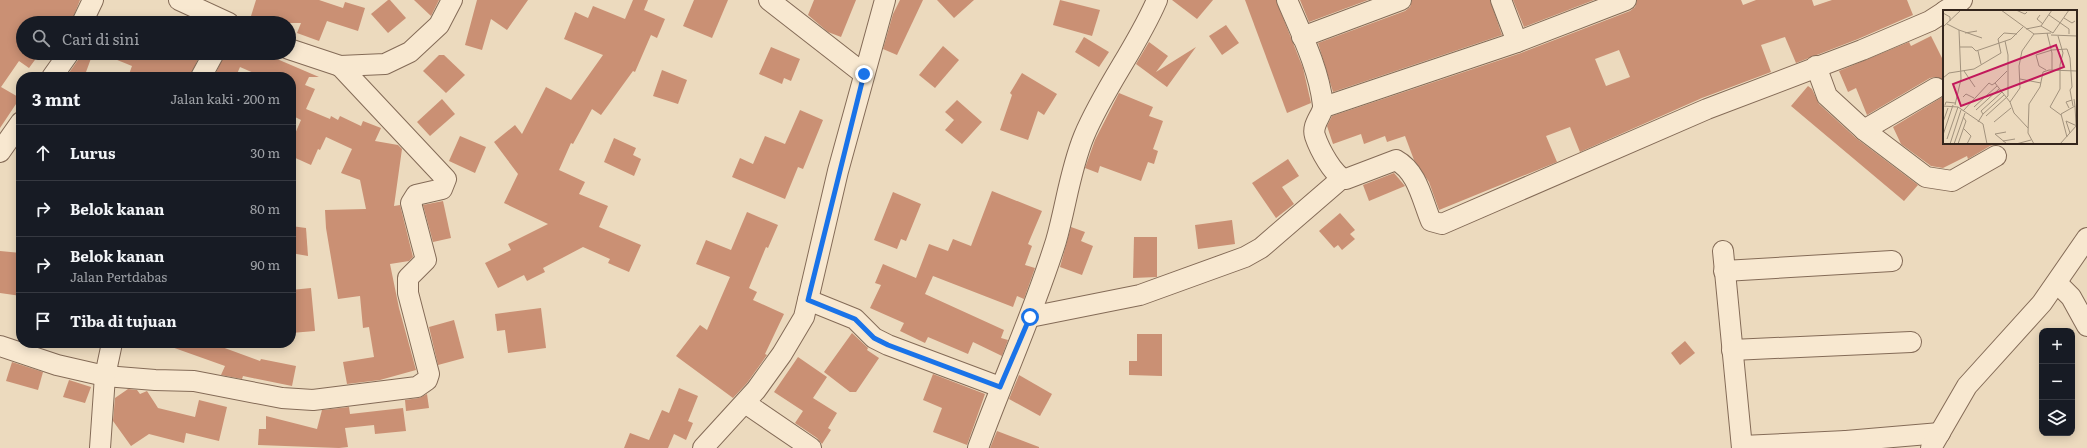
<!DOCTYPE html>
<html lang="id">
<meta charset="utf-8">
<style>
body{margin:0;font-family:Literata,serif;background:#20242c;color:#f1f3f6}
.controls{position:absolute;right:12px;bottom:12px;display:grid;overflow:hidden;border-radius:8px;box-shadow:0 2px 10px #0003}
.controls button{width:36px;height:36px;display:grid;place-items:center;padding:0;border:0;border-bottom:1px solid #363941;background:#171b24;color:#f1f3f6;font:20px sans-serif}
.stop{position:absolute;width:12px;height:12px;margin:-9px;border:3px solid #1a73e8;border-radius:50%;background:#fff}
.stop.end{background:#1a73e8;border-color:#fff;box-shadow:0 1px 4px #0008}
.list{margin:0;padding:0;list-style:none}
h2{display:flex;justify-content:space-between;align-items:center;height:52px;margin:0;padding:0 16px;font-size:17px}
h2 small{font-size:13px;font-weight:400;color:#9ea1a6}
.list li{display:grid;grid-template-columns:26px 1fr auto;gap:12px;align-items:center;box-sizing:border-box;height:56px;padding:0 16px;border-top:1px solid #363941}
.list b{display:block;font-size:15px;white-space:nowrap}
.list p{margin:0;font-size:13px;white-space:nowrap;color:#9ea1a6}
.list em{font-size:13px;font-style:normal;color:#9ea1a6}
.icon{flex:none;width:22px;height:22px;fill:none;stroke:currentColor;stroke-width:2;stroke-linecap:round;stroke-linejoin:round}
.map{position:relative;flex:none;width:2087px;height:448px;overflow:hidden}
.search{position:absolute;background:#171b24;box-shadow:0 2px 10px #0003;left:16px;top:16px;width:280px;height:44px;display:flex;align-items:center;gap:10px;box-sizing:border-box;padding:0 14px;border-radius:22px;color:#9ea1a6;font-size:15px}
.panel{position:absolute;background:#171b24;box-shadow:0 2px 10px #0003;left:16px;top:72px;width:280px;height:276px;border-radius:16px}
.map>svg:first-child{display:block}
.building{fill:#ca9074;fill-rule:evenodd}
.lines{fill:none;stroke-linecap:round;stroke-linejoin:round}
.minor-casing{stroke:#846b57;stroke-width:22}
.minor{stroke:#f8e8d0;stroke-width:20}
.route{stroke:#1a73e8;stroke-width:5}
.inset-road{fill:none;stroke:#a2927d;stroke-width:1}
.view{fill:#c2185b;fill-opacity:0.15;stroke:#c2185b;stroke-width:2}
.inset-edge{fill:none;stroke:#34251c;stroke-width:2}
</style>
<div class="map">
<svg width="2087" height="448" viewBox="0 0 2087 448">
<rect width="100%" height="100%" fill="#ecdabe"/>
<g class="building">
<polygon points="0,0 80,0 71,23 23,23 23,53 40,53 29,68 19,61 1,87 20,98 0,128"/>
<polygon points="256,0 319,0 343,8 345,2 365,8 358,31 327,21 319,41 297,33 301,23 271,23 251,16"/>
<polygon points="388,0 390,0 406,18 388,33 371,14"/>
<polygon points="414,0 439,0 431,16"/>
<polygon points="477,0 528,0 507,30 491,19 482,50 465,45"/>
<polygon points="633,0 648,0 644,10 665,19 657,38 651,35 635,72 633,71 601,115 592,109 573,144 571,143 559,170 585,182 579,194 608,206 599,227 641,245 629,272 608,263 610,259 583,247 543,268 545,272 527,281 524,275 498,288 485,263 511,250 508,244 548,224 504,203 518,174 494,142 515,125 522,134 546,87 571,100 603,55 564,39 575,12 588,18 593,6 625,19"/>
<polygon points="694,0 728,0 712,38 683,26"/>
<polygon points="814,0 856,0 841,37 828,32 808,15"/>
<polygon points="900,0 923,0 897,55 883,49 893,14"/>
<polygon points="937,0 974,0 954,18"/>
<polygon points="1060,0 1100,10 1092,36 1053,25"/>
<polygon points="1172,0 1213,0 1197,19"/>
<polygon points="1245,0 1276,0 1303,68 1311,103 1287,113"/>
<polygon points="1300,0 1368,0 1309,22"/>
<polygon points="1412,0 1490,0 1502,35 1333,92 1318,43 1405,11 1410,7"/>
<polygon points="1513,0 1594,0 1524,27"/>
<path d="M1637 0H1741L1743 5 1756 0H1812L1814 6 1832 0H1907L1913 15 1858 39 1796 63 1785 37 1761 45 1771 72 1702 98 1580 152 1570 127 1546 136 1557 162 1439 210 1429 182 1414 160 1405 136 1387 142 1385 136 1364 144 1361 134 1333 144 1327 126 1332 116 1521 53 1630 11 1635 7ZM1619 50 1630 77 1606 86 1595 59Z"/>
<polygon points="1226,25 1239,43 1222,55 1209,36"/>
<polygon points="1931,36 1944,62 1944,80 1936,77 1930,78 1867,115 1856,88 1848,92 1839,71 1909,42 1911,46"/>
<polygon points="1084,37 1109,52 1099,67 1075,52"/>
<polygon points="1149,42 1168,56 1156,72 1196,47 1167,87 1136,64"/>
<polygon points="943,46 959,60 935,88 919,75"/>
<polygon points="771,47 800,59 791,81 784,78 782,84 759,74"/>
<polygon points="80,53 93,53 86,72 83,77 66,77 78,60"/>
<polygon points="100,53 183,53 198,59 190,77 128,77 132,66"/>
<polygon points="225,53 263,53 319,77 309,77 305,85 315,89 306,109 330,119 331,116 338,120 340,116 361,126 363,121 381,128 375,141 398,145 402,149 394,206 400,205 413,257 409,261 390,264 399,308 416,370 380,380 347,384 343,362 374,357 369,327 363,328 360,296 338,299 326,228 325,210 366,209 360,180 341,173 352,149 326,137 320,150 318,149 311,165 291,156 291,143 301,120 291,115 291,77 263,77 240,67 237,74 241,77 214,77"/>
<polygon points="439,55 444,55 465,75 446,93 423,71"/>
<polygon points="662,70 687,80 678,104 653,96"/>
<polygon points="1022,73 1057,94 1044,115 1038,111 1028,140 1000,130 1012,95 1010,93"/>
<polygon points="1808,86 1812,89 1819,104 1856,138 1918,185 1904,201 1791,106"/>
<polygon points="1119,93 1153,107 1149,116 1163,121 1153,149 1158,151 1154,164 1148,162 1141,181 1100,166 1098,173 1085,168 1095,140"/>
<polygon points="1944,96 1944,143 2000,143 1990,146 1968,159 1967,156 1943,168 1931,166 1901,144 1893,127"/>
<polygon points="442,99 455,114 430,136 417,122"/>
<polygon points="957,100 982,122 962,144 945,130 954,120 945,112"/>
<polygon points="800,110 823,120 803,169 798,167 785,199 732,177 740,158 753,164 765,136 785,144"/>
<polygon points="460,136 486,147 475,173 449,161"/>
<polygon points="614,138 636,148 633,155 641,159 634,176 604,162"/>
<polygon points="1288,159 1299,176 1282,187 1294,204 1276,218 1252,183"/>
<polygon points="1394,173 1405,186 1369,201 1363,185"/>
<polygon points="992,191 1042,211 1028,244 1032,246 1025,265 1035,268 1024,299 1017,296 1013,307 933,276 925,294 1004,330 1001,338 1008,340 1002,356 973,342 968,354 928,337 925,343 900,331 904,323 870,308 881,285 875,283 883,264 916,278 929,244 948,251 953,239 971,246"/>
<polygon points="893,192 921,204 906,241 901,239 897,249 874,240"/>
<polygon points="443,201 451,238 433,242 423,205"/>
<polygon points="747,212 778,225 768,248 766,247 749,288 757,292 753,300 784,314 765,354 767,355 747,383 733,398 676,356 700,325 707,330 730,277 696,264 706,240 731,250"/>
<polygon points="1340,213 1355,230 1350,234 1355,239 1342,250 1338,245 1334,248 1319,231"/>
<polygon points="1232,220 1235,244 1198,249 1195,225"/>
<polygon points="291,226 306,228 308,256 291,253"/>
<polygon points="1071,227 1085,232 1081,241 1093,246 1082,275 1060,267"/>
<polygon points="1134,237 1157,237 1157,277 1133,278"/>
<polygon points="0,251 21,253 21,296 0,293"/>
<polygon points="311,288 315,331 291,333 291,290"/>
<polygon points="541,308 546,348 508,353 505,330 497,331 495,314"/>
<polygon points="454,320 464,358 438,365 429,327"/>
<polygon points="852,333 868,348 867,350 879,358 856,392 850,392 824,372"/>
<polygon points="1137,334 1162,334 1162,376 1129,375 1129,361 1137,361"/>
<polygon points="1685,341 1695,353 1680,365 1671,353"/>
<polygon points="166,343 211,343 260,361 261,359 296,366 292,386 243,376 242,379 221,375 225,366 166,345"/>
<polygon points="798,357 827,377 813,398 837,413 828,428 831,430 822,444 817,438 795,423 803,411 774,392"/>
<polygon points="12,362 43,372 38,390 6,381"/>
<polygon points="933,374 985,394 967,445 933,432 942,408 923,400"/>
<polygon points="1019,375 1052,394 1040,416 1009,399"/>
<polygon points="69,380 91,387 85,403 63,397"/>
<polygon points="679,388 698,396 688,421 693,423 686,440 674,434 668,448 624,448 630,433 649,440 662,410 669,413"/>
<polygon points="128,389 137,390 140,394 147,391 158,408 195,417 199,400 227,407 219,441 186,433 184,443 149,434 131,446 113,421 115,398"/>
<polygon points="427,394 429,408 406,411 405,400 419,398"/>
<polygon points="349,407 350,414 403,408 406,431 375,434 374,425 345,428 348,447 339,448 258,445 259,429 266,429 266,416 317,429 322,410"/>
<polygon points="997,431 1039,447 1039,448 990,448"/>
</g>
<g class="lines">
<defs>
<g id="minor">
<polyline points="179,0 229,23"/>
<polyline points="769,0 864,74"/>
<path d="M1287 0C1301 33 1319 69 1323 105 1324 114 1311 124 1315 136 1319 148 1334 178 1346 179L1396 160C1418 172 1422 200 1431 221L1442 224 1707 109 1862 50 1930 21 1944 12"/>
<polyline points="1501,0 1517,42"/>
<polyline points="1945,11 1962,0"/>
<polyline points="82,23 93,0"/>
<polyline points="1302,37 1401,0"/>
<polyline points="289,49 340,66 385,64 410,52 439,25 452,0"/>
<polyline points="1816,66 1827,96 1864,130 1926,177 1952,181 1996,156"/>
<polyline points="52,77 69,53"/>
<polyline points="201,77 214,53"/>
<polyline points="1324,107 1517,42 1626,0"/>
<polyline points="1864,130 1936,88"/>
<polyline points="0,152 21,122"/>
<polyline points="1723,251 1742,448"/>
<polyline points="1724,271 1892,261"/>
<polyline points="2057,283 2071,297 2087,326"/>
<polyline points="808,300 855,319 874,338 888,345 1000,387"/>
<polyline points="1030,317 1140,295 1245,257 1261,248 1341,179"/>
<polyline points="0,346 57,365 105,376 155,380 194,381 282,398 313,400 417,387 427,380 429,374 408,293 408,278 426,260 411,203 416,195 442,189 446,179 340,66"/>
<polyline points="1732,350 1911,342"/>
<polyline points="745,403 811,448"/>
<polyline points="1846,441 1940,433"/>
<polyline points="1742,446 1846,441 1857,448"/>
<polyline points="100,448 105,376 112,343"/>
<polyline points="703,448 756,390 782,354 804,317 838,171 885,0"/>
<path d="M978 448C1003 379 1034 312 1056 241 1066 206 1070 170 1084 136 1104 88 1137 47 1157 0"/>
<polyline points="1931,448 1967,386 2042,303 2087,238"/>
</g>
</defs>
<use href="#minor" class="minor-casing"/>
<use href="#minor" class="minor"/>
</g>
<g class="lines">
<polyline class="route" points="864,74 808,300 855,319 874,338 888,345 1000,387 1030,317"/>
</g>
<g transform="translate(1943 10)">
<rect width="134" height="134" fill="#ecdabe"/>
<path class="inset-road" d="M58 0 91 24 108 23M73 0 82 4 84 2M0 3 7 7V11M97 5 94 9 100 14M106 5 126 19V24M121 8 129 13 132 11M4 14 16 20 18 69 12 95M98 16 109 0M0 17 18 0M83 19 98 16 110 23 126 0M16 20 39 28M22 23 34 21M104 23 109 43V60M108 25 134 26M115 26 120 43 117 55V79L107 97 118 105M17 37H29L33 41 68 29 80 17M35 41 38 54M103 60 96 56 93 45 109 40 124 39 127 48 129 77 127 80 130 96M21 61 32 77M0 68 6 63 31 59 58 43 55 29 61 23 74 24M77 69 98 73M52 73 64 61M20 87 23 84 31 88M67 92 77 78 76 56 79 41 91 24M2 95 3 92 12 93M0 96 15 97 40 114 44 134M132 96 133 115M31 97 54 76M126 98 123 92 129 90M33 100 56 79M20 101 46 73 49 75 52 73 67 92 71 103 85 118M40 104 38 101 59 82M43 106 65 86V45L62 31M0 112 5 98M35 112 40 104 61 85M51 112 68 98M20 118 28 126 24 134M63 122 52 124 64 134M127 123 123 111 134 116M0 125 10 95M124 127 118 104 132 96 131 89M4 129 15 97M60 131 72 129M7 134 18 100M11 134 22 103M15 134 23 111 20 107M73 134 88 130M91 134 85 123 86 94 97 77 100 62 106 60 134 61M117 134 134 115"/>
<path class="view" d="M113 35 121 57 18 96 10 74Z"/>
<rect width="134" height="134" class="inset-edge"/>
</g>
</svg>
<div class="controls">
<button>+</button>
<button>−</button>
<button><svg class="icon" aria-label="layers" viewBox="0 0 24 24"><path d="M12 4l9 5-9 5-9-5zM3 14l9 5 9-5"/></svg></button>
</div>
<div class="stop" style="left:1030px;top:317px"></div>
<div class="stop end" style="left:864px;top:74px"></div>
<div class="search"><svg class="icon" aria-label="search" viewBox="0 0 24 24"><circle cx="10" cy="10" r="6"/><path d="M15 15l6 6"/></svg>Cari di sini</div>
<section class="panel">
<h2>3 mnt<small>Jalan kaki · 200 m</small></h2>
<ul class="list">
<li><svg class="icon" aria-label="ahead" viewBox="0 0 24 24"><path d="M12 20V5M6 11l6-6 6 6"/></svg><div><b>Lurus</b></div><em>30 m</em></li>
<li><svg class="icon" aria-label="right" viewBox="0 0 24 24"><path d="M7 20v-9h11M14 6l5 5-5 5"/></svg><div><b>Belok kanan</b></div><em>80 m</em></li>
<li><svg class="icon" aria-label="right" viewBox="0 0 24 24"><path d="M7 20v-9h11M14 6l5 5-5 5"/></svg><div><b>Belok kanan</b><p>Jalan Pertdabas</p></div><em>90 m</em></li>
<li><svg class="icon" aria-label="arrive" viewBox="0 0 24 24"><path d="M6 21V4h12l-3 4 3 4H6"/></svg><div><b>Tiba di tujuan</b></div></li>
</ul>
</section>
</div>
